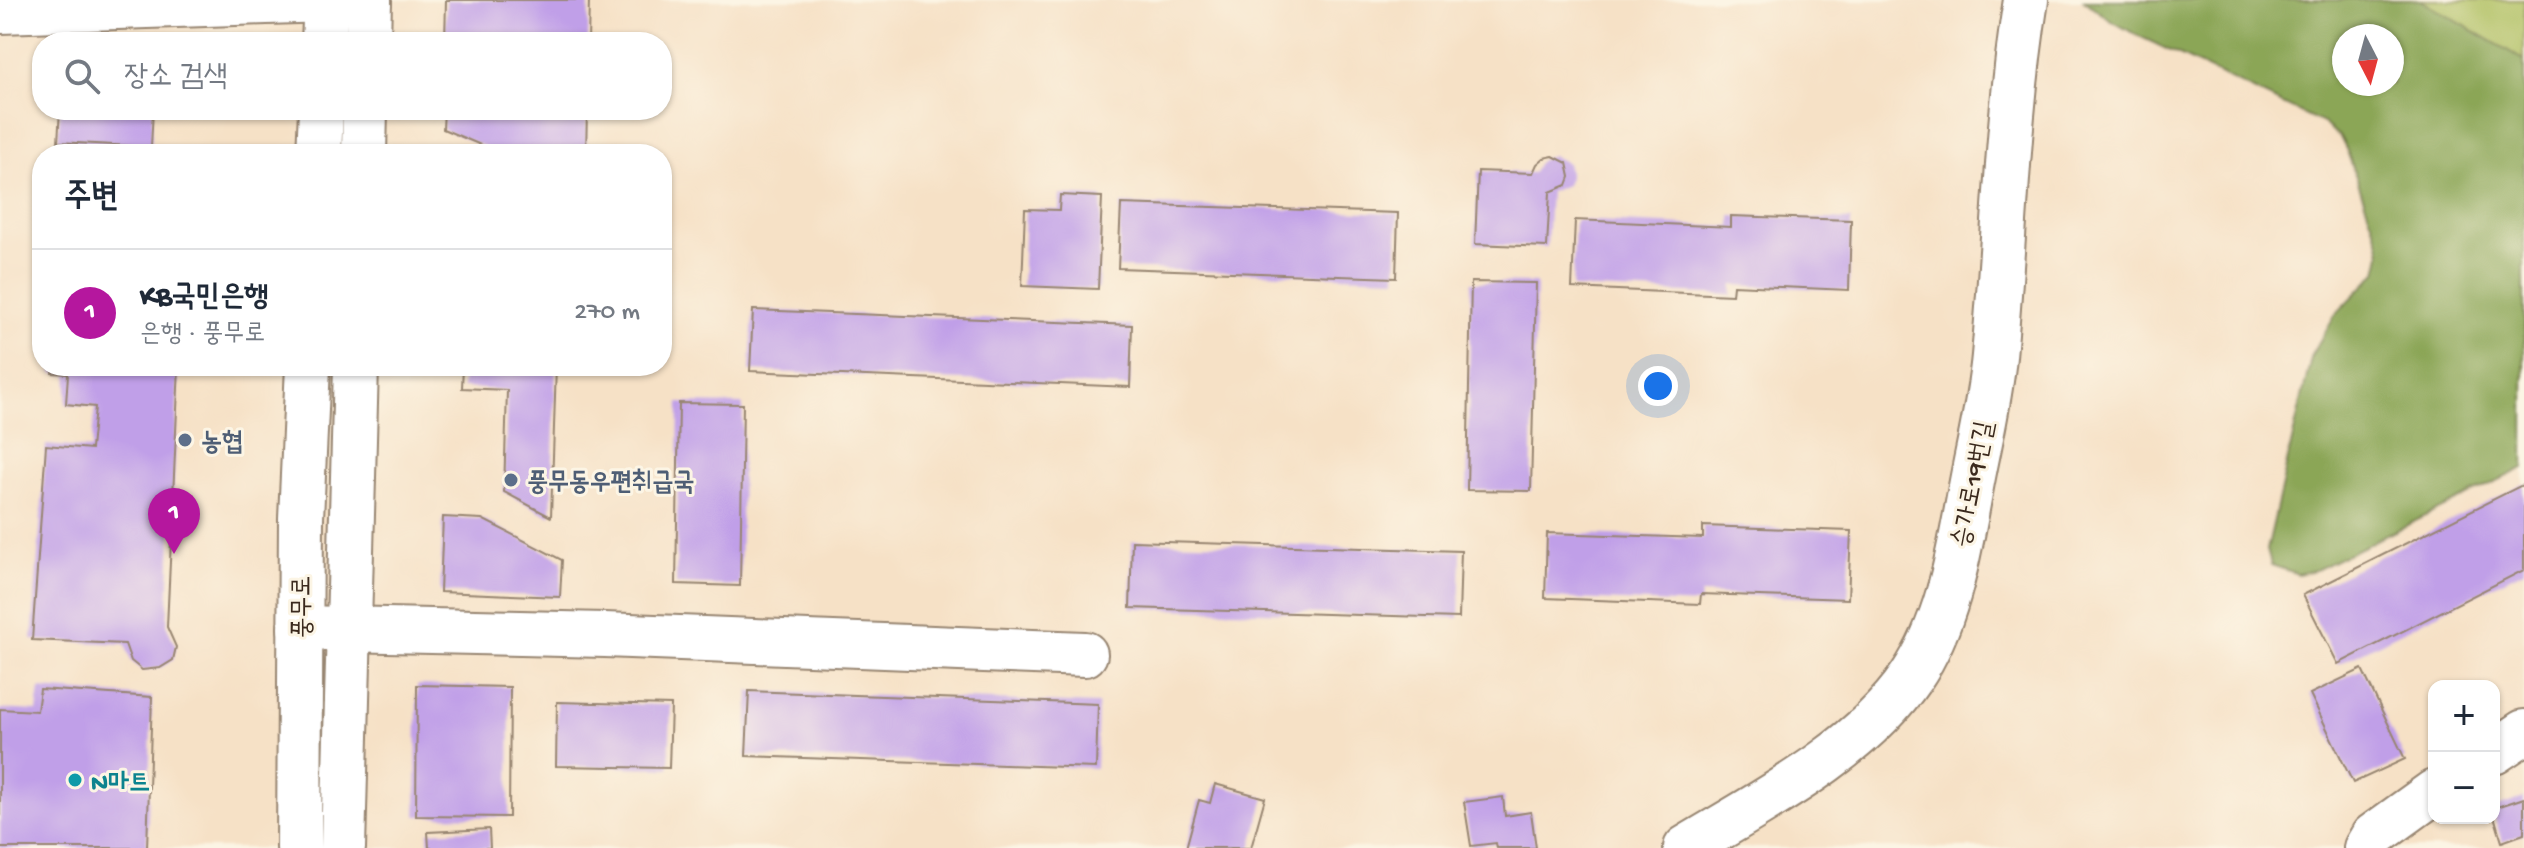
<!DOCTYPE html>
<html lang="ko">
<meta charset="utf-8">
<style>
body{margin:0;font-family:"Gochi Hand","Poor Story",sans-serif;background:#f6f6f7;color:#1f2937}
.controls{position:absolute;right:24px;bottom:24px;display:grid;overflow:hidden;border-radius:16px;box-shadow:0 2px 6px #0004}
.controls button{width:72px;height:72px;display:grid;place-items:center;padding:0;border:0;border-bottom:2px solid #e0e1e3;background:#fff;color:#1f2937;font:40px sans-serif}
.compass{position:absolute;left:2332px;top:24px;width:72px;height:72px;border-radius:50%;background:#fff;box-shadow:0 2px 6px #0004;rotate:174deg}
.you{position:absolute;left:1658px;top:386px;width:28px;height:28px;margin:-20px;border:6px solid #fff;border-radius:50%;background:#1a73e8;box-shadow:0 0 0 12px #1a73e833}
.badge{display:grid;place-items:center;width:52px;height:52px;border-radius:50%;background:#b5179e;color:#fff;font-size:26px;font-weight:700}
.pin{position:absolute;translate:-50% -66px;filter:drop-shadow(0 2px 4px #0008)}
.pin::after{content:'';position:absolute;top:42px;width:28px;height:24px;background:inherit;clip-path:polygon(0 0,100% 0,50% 100%)}
.list{margin:0;padding:0;list-style:none}
h2{display:flex;justify-content:space-between;align-items:center;height:104px;margin:0;padding:0 32px;font-size:34px}
h2 small{font-size:26px;font-weight:400;color:#747a83}
.list li{display:grid;grid-template-columns:52px 1fr auto;gap:24px;align-items:center;box-sizing:border-box;height:128px;padding:0 32px;border-top:2px solid #e0e1e3}
.list b{display:block;font-size:30px;white-space:nowrap}
.list p{margin:0;font-size:26px;white-space:nowrap;color:#747a83}
.list em{font-size:26px;font-style:normal;color:#747a83}
.icon{flex:none;width:44px;height:44px;fill:none;stroke:currentColor;stroke-width:2;stroke-linecap:round;stroke-linejoin:round}
.map{position:relative;flex:none;width:2524px;height:848px;overflow:hidden}
.search{position:absolute;background:#fff;box-shadow:0 2px 6px #0004;left:32px;top:32px;width:640px;height:88px;display:flex;align-items:center;gap:20px;box-sizing:border-box;padding:0 28px;border-radius:32px;color:#747a83;font-size:30px}
.panel{position:absolute;background:#fff;box-shadow:0 2px 6px #0004;left:32px;top:144px;width:640px;height:232px;border-radius:32px}
.map>svg:first-child{display:block}
.green{fill:#afbf61;stroke:#757440;stroke-width:2}
.forest{fill:#8ba657;stroke:#63683a;stroke-width:2;fill-rule:evenodd}
.building{fill:#c09fe8}
.lines{fill:none;stroke-linecap:round;stroke-linejoin:round}
.minor-casing{stroke:#988672;stroke-width:48}
.minor{stroke:#fff;stroke-width:44}
.service-dot{fill:#5c6f8a;stroke:#fcf5e5;stroke-width:3}
.culture-dot{fill:#0f9aa8;stroke:#fcf5e5;stroke-width:3}
.labels{text-anchor:middle;stroke-width:6;stroke-linejoin:round;paint-order:stroke}
.service-label{font-size:26px;font-weight:bold;fill:#4e5e75;stroke:#fcf5e5;text-anchor:start}
.street-label{font-size:26px;fill:#3b2a1e;stroke:#fcf5e5}
.culture-label{font-size:26px;font-weight:bold;fill:#0d838f;stroke:#fcf5e5;text-anchor:start}
</style>
<div class="map">
<svg width="2524" height="848" viewBox="0 0 2524 848">
<rect width="100%" height="100%" fill="#fcf5e5"/>
<filter id="ink" filterUnits="userSpaceOnUse"><feTurbulence type="fractalNoise" baseFrequency=".0125" numOctaves="2"/><feDisplacementMap in="SourceGraphic" scale="16" xChannelSelector="R" yChannelSelector="G"/><feConvolveMatrix kernelMatrix="1 2 1 2 8 2 1 2 1" color-interpolation-filters="sRGB"/></filter>
<filter id="wash" filterUnits="userSpaceOnUse"><feTurbulence type="fractalNoise" baseFrequency=".006" numOctaves="4" result="noise"/><feDisplacementMap in="SourceGraphic" scale="32" xChannelSelector="R" yChannelSelector="G"/><feGaussianBlur stdDeviation="1.8" result="paint"/><feColorMatrix in="noise" values="0 0 0 0 0 0 0 0 0 0 0 0 0 0 0 0 0 1.4 0 .05"/><feComposite in="paint" operator="in"/></filter>
<g filter="url(#wash)">
<rect width="100%" height="100%" fill="#f6e1c6"/>
<polygon class="green" points="2420,0 2524,0 2524,60"/>
<path class="forest" d="M2084 0H2420L2524 60V468L2315 570 2298 574 2271 565 2267 550 2312 354 2335 315 2377 272 2381 254 2379 242 2347 151 2340 137 2323 123 2137 35 2110 20ZM2344 36H2392V84H2344Z"/>
<g id="blocks">
<g class="building">
<polygon points="446,0 589,0 588,42 445,42"/>
<polygon points="60,110 153,110 151,147 58,142"/>
<polygon points="444,110 587,110 586,154 502,154 443,129"/>
<polygon points="1553,156 1567,163 1570,177 1567,185 1550,192 1547,247 1475,244 1478,171 1533,173 1537,164 1544,158"/>
<polygon points="1060,195 1102,197 1098,289 1022,286 1025,209 1059,210"/>
<polygon points="1121,204 1398,213 1396,278 1118,268"/>
<polygon points="1731,216 1851,220 1849,290 1733,285 1732,295 1572,288 1575,220 1731,227"/>
<polygon points="1471,282 1536,283 1531,491 1467,490"/>
<polygon points="753,310 1132,325 1130,387 750,371"/>
<polygon points="53,366 179,366 167,627 176,647 173,660 160,668 142,670 131,661 125,644 32,640 46,445 91,449 95,407 66,404 68,374 52,373"/>
<polygon points="463,366 556,366 551,517 504,492 507,390 462,388"/>
<polygon points="679,403 743,404 740,586 676,584"/>
<polygon points="2524,484 2524,570 2338,664 2303,595"/>
<polygon points="443,517 482,519 562,560 560,597 440,592"/>
<polygon points="1703,526 1851,531 1848,599 1701,594 1700,604 1545,598 1547,533 1703,538"/>
<polygon points="1132,541 1461,551 1459,618 1130,608"/>
<polygon points="2362,669 2405,759 2353,783 2310,694"/>
<polygon points="417,685 510,687 509,817 416,816"/>
<polygon points="40,689 152,697 147,848 0,848 0,709 37,711"/>
<polygon points="749,691 1098,704 1096,768 746,756"/>
<polygon points="557,702 671,705 669,768 556,766"/>
<polygon points="1215,784 1265,798 1251,848 1186,848 1199,800 1210,803"/>
<polygon points="1503,797 1505,816 1531,812 1536,848 1497,848 1496,843 1471,846 1464,802"/>
<polygon points="2524,798 2524,834 2502,842 2494,816 2494,808"/>
<polygon points="489,829 490,848 429,848 428,832"/>
</g>
</g>
</g>
<g filter="url(#ink)">
<use href="#blocks" fill-opacity="0" stroke="#988672" stroke-width="2"/>
<g class="lines">
<defs>
<g id="minor">
<polyline points="0,11 326,0 369,1"/>
<polyline points="324,42 326,0"/>
<polyline points="368,42 369,0"/>
<polyline points="319,154 321,110"/>
<polyline points="364,154 365,110"/>
<polyline points="300,628 605,635 1085,654"/>
<polyline points="2494,752 2524,732"/>
<polyline points="299,848 301,518 308,366"/>
<polyline points="343,848 356,366"/>
<path d="M1686 848C1762 802 1860 752 1911 677 1949 621 1959 552 1971 487 1979 444 1990 400 1994 356 2005 238 2007 118 2026 0"/>
<polyline points="2366,848 2373,836 2434,792"/>
</g>
</defs>
<use href="#minor" class="minor-casing"/>
<use href="#minor" class="minor"/>
</g>
</g>
<g class="service-dot">
<circle cx="185" cy="440" r="8"/>
<circle cx="511" cy="480" r="8"/>
</g>
<circle class="culture-dot" cx="75" cy="780" r="8"/>
<g class="labels">
<g class="service-label">
<text x="201" y="449">농협</text>
<text x="527" y="489">풍무동우편취급국</text>
</g>
<g class="street-label">
<text transform="translate(1971 484) rotate(-79)" y="9">승가로19번길</text>
<text transform="translate(300 607) rotate(-90)" y="9">풍무로</text>
</g>
<g class="culture-label">
<text x="91" y="789">N마트</text>
</g>
</g>
</svg>
<div class="controls">
<button>+</button>
<button>−</button>
</div>
<svg class="compass" viewBox="-18 -18 36 36"><path d="M0-13l5 13h-10z" fill="#e53935"/><path d="M0 13l5-13h-10z" fill="#747a83"/></svg>
<div class="you"></div>
<div class="pin badge" style="left:174px;top:554px">1</div>
<div class="search"><svg class="icon" aria-label="search" viewBox="0 0 24 24"><circle cx="10" cy="10" r="6"/><path d="M15 15l6 6"/></svg>장소 검색</div>
<section class="panel">
<h2>주변<small></small></h2>
<ul class="list">
<li><span class="badge">1</span><div><b>KB국민은행</b><p>은행 · 풍무로</p></div><em>270 m</em></li>
</ul>
</section>
</div>
